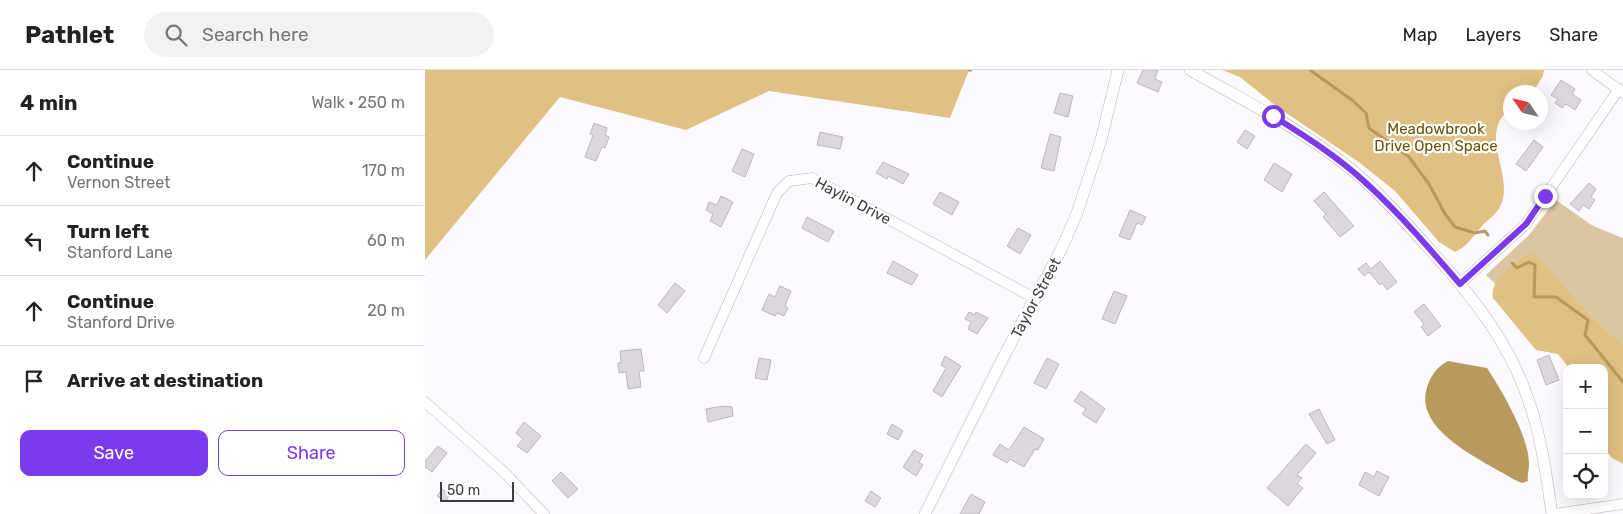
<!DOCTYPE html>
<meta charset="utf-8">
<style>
body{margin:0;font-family:Rubik,sans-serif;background:#f2f2f2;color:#222}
.controls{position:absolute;right:15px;bottom:15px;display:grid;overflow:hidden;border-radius:10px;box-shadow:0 5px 20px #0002}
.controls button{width:45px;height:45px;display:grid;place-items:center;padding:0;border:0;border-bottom:1px solid #e0e0e0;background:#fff;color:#222;font:25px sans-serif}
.compass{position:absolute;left:1078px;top:15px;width:45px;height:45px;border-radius:50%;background:#fff;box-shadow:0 5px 20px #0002;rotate:305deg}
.scale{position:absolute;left:15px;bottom:12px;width:74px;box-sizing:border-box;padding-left:5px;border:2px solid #3e3c3f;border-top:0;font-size:14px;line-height:18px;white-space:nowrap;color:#3e3c3f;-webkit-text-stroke:4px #fff;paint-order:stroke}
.stop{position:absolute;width:15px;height:15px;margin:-11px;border:4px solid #7c3aed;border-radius:50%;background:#fff}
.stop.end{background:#7c3aed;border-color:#fff;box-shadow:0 1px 5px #0008}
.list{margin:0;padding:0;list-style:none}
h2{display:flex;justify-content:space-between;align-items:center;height:65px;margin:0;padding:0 20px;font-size:21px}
h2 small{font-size:16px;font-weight:400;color:#767676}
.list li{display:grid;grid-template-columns:32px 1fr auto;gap:15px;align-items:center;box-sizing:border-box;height:70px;padding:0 20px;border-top:1px solid #e0e0e0}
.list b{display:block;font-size:19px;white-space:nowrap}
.list p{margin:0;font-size:16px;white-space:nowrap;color:#767676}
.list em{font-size:16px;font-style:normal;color:#767676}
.actions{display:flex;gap:10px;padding:15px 20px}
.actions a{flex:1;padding:11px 0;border:1px solid #7c3aed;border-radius:10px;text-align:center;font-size:18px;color:#7c3aed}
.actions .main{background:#7c3aed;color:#fff}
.icon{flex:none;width:28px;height:28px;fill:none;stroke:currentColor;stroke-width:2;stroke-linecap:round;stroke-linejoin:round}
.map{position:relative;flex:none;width:1198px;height:444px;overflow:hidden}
header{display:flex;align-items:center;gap:30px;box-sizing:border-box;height:70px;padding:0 25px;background:#fff;border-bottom:1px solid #e0e0e0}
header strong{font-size:24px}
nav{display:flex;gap:28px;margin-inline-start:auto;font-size:18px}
.search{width:350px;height:45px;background:#f2f2f2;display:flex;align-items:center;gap:12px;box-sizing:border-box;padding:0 18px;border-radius:28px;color:#767676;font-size:19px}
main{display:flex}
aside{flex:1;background:#fff}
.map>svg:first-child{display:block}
.green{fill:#dac7a2}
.forest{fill:#e0c083}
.water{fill:#b99a5e}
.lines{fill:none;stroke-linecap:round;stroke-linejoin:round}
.stream{stroke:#b99a5e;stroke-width:3}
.building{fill:#dcd7df;stroke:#bcb7bf}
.minor-casing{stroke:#b8b2ba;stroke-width:11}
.tertiary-casing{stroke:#b8b2ba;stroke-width:12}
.minor{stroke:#fff;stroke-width:10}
.tertiary{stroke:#fff;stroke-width:11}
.route{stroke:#7c3aed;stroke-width:6}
.labels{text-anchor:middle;stroke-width:4.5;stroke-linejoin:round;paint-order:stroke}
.park-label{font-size:15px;fill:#6f5101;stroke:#fff}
.street-label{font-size:15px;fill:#3e3c3f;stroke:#fff}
</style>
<header>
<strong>Pathlet</strong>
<div class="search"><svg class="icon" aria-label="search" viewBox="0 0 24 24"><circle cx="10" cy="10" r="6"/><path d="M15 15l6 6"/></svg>Search here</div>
<nav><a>Map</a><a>Layers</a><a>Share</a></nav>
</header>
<main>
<aside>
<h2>4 min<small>Walk · 250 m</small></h2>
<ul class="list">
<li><svg class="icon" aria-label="ahead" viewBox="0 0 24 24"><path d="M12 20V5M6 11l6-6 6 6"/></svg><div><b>Continue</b><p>Vernon Street</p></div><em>170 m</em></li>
<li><svg class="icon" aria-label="left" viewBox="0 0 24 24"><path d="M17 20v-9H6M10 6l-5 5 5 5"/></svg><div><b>Turn left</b><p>Stanford Lane</p></div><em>60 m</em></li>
<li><svg class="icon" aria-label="ahead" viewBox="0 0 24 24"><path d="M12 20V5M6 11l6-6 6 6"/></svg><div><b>Continue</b><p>Stanford Drive</p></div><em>20 m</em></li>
<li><svg class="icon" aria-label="arrive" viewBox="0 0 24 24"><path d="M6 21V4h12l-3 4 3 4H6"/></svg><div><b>Arrive at destination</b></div></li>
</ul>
<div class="actions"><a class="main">Save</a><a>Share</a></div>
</aside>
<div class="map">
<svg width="1198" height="444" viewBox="0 0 1198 444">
<rect width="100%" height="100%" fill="#fdfaff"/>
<polygon class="green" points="1131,130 1168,156 1198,168 1198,353 1179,298 1114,256 1061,205 1104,165"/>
<g class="forest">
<polygon points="0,0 544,0 525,48 344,21 261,60 135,27 0,190"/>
<path d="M797 0H1119L1118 6 1108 22H1086L1085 39C1053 64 1087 100 1077 132 1074 143 1064 148 1057 156 1049 165 1042 177 1030 182L1014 172 970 121 935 93 851 36 815 7Z"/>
<path d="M1105 183 1117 191 1161 242 1198 276V394L1187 388 1179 378V298H1144L1133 284 1111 280 1068 228C1064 209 1092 193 1105 183Z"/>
</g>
<path class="water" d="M1023 291 1062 298C1077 321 1105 368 1104 395 1104 401 1102 405 1103 411L1097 413 1090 410C1061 392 992 363 1001 321 1004 308 1011 297 1023 291Z"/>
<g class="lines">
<g class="stream">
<polyline points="544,0 546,0"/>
<polyline points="885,0 927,30 941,43 944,58 984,87 1004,114 1020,144 1030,157 1050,163 1060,161 1063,165"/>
<polyline points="1087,193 1092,198 1104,192 1110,195 1109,227 1131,227 1163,250 1160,265 1198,312"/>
</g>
</g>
<g class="building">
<polygon points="718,0 733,0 730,9 737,12 733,22 712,13"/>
<polygon points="1136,10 1150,19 1147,24 1156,30 1150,40 1141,34 1137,38 1130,33 1133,29 1126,25"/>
<polygon points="635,23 648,26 643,47 629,43"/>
<polygon points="169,53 182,58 180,65 184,67 180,78 177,77 171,91 160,87 168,65 165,64"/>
<polygon points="820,60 830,66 822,79 812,72"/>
<polygon points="395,62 418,67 415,79 392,75"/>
<polygon points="625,64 636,67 629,101 616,98"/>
<polygon points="1109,70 1118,77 1101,101 1091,94"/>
<polygon points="317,79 329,84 320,107 307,101"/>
<polygon points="458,92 484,104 478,114 463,106 462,109 451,103"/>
<polygon points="849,93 867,104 857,122 839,110"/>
<polygon points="1164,113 1171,119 1166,127 1170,130 1164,139 1158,135 1154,141 1145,134"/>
<polygon points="515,122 534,132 527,145 508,134"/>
<polygon points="899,122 929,156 915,167 898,147 901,144 889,131"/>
<polygon points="296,126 308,132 296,157 285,151 288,144 281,140 284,132 292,135"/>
<polygon points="705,140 721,147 717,155 712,153 705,170 694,166"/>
<polygon points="382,147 409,161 403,172 377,158"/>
<polygon points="593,158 606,165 595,184 582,176"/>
<polygon points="468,191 493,205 487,215 462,203"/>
<polygon points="955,191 972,212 962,220 957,213 955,215 944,202 939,206 933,199 941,193 946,199"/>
<polygon points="250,213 260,221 242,243 233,235"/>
<polygon points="355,216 366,221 360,236 363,238 359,246 352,243 350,246 337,240 344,224 350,227"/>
<polygon points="689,221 702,226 690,254 677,249"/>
<polygon points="999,234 1016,256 1003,266 996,257 999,254 989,242"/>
<polygon points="544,242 550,245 551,242 563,248 552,264 543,259 546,252 540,249"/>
<polygon points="216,279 219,301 214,301 216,317 203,319 201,302 194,303 193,293 196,293 195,281"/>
<polygon points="1124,285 1134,310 1121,315 1112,290"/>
<polygon points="520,286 536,296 517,327 508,321 521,298 516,295"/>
<polygon points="334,288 346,290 342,310 330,308"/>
<polygon points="622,288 634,294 621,319 609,313"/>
<polygon points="656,321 680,339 671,353 657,344 661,339 649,331"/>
<polygon points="298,336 307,337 308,346 283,352 281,339"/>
<polygon points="894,339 910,370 902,374 884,344"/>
<polygon points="99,352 116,366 102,383 92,376 98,369 91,363"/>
<polygon points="467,354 478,361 473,370 462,364"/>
<polygon points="599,357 619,369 613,380 610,379 599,397 585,389 582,393 568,385 575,374 584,380"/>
<polygon points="881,374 891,383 872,405 877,408 872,414 878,418 863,436 842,418"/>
<polygon points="13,376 22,383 7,402 0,397 0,391"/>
<polygon points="489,380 498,385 494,392 498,395 491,406 478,397"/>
<polygon points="952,401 964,407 954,426 934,415 940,402 949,407"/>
<polygon points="136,402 153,419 143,428 127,411"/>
<polygon points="17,419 25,425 20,432 12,426"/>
<polygon points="446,421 456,428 450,437 440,431"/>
<polygon points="546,424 560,432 554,444 535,444"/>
</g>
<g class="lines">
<defs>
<g id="minor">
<polyline points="1167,0 1198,23"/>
<polyline points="1035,214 1101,154 1194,19"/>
<polyline points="279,288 352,123 364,111 387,108 611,229"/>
<polyline points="0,332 79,402 119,444"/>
<polyline points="1130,444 1198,434"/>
</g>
<g id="tertiary">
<path d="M765 0C825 34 889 65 941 112 968 137 992 165 1016 192 1050 230 1081 271 1099 318 1115 358 1121 402 1127 444"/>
<polyline points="500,444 579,286 637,178 652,143 676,70 693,0"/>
</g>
</defs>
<use href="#minor" class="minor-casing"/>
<use href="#tertiary" class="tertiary-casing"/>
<use href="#minor" class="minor"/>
<use href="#tertiary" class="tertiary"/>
</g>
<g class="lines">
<path class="route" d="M848 46C880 66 913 87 941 113 975 144 1005 179 1035 214L1101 154 1120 126"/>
</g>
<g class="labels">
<g class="park-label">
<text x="1011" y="64">Meadowbrook<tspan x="1011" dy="17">Drive Open Space</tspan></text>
</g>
<g class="street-label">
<text transform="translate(428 131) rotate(28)" y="5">Haylin Drive</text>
<text transform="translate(611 228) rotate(-62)" y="5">Taylor Street</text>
</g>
</g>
</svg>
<div class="controls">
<button>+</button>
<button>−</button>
<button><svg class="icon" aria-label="locate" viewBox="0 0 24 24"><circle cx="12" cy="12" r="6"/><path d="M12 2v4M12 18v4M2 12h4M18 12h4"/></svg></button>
</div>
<svg class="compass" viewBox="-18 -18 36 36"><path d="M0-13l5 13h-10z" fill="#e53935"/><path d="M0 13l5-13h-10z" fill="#767676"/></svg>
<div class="scale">50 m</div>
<div class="stop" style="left:848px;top:46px"></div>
<div class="stop end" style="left:1120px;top:126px"></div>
</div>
</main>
